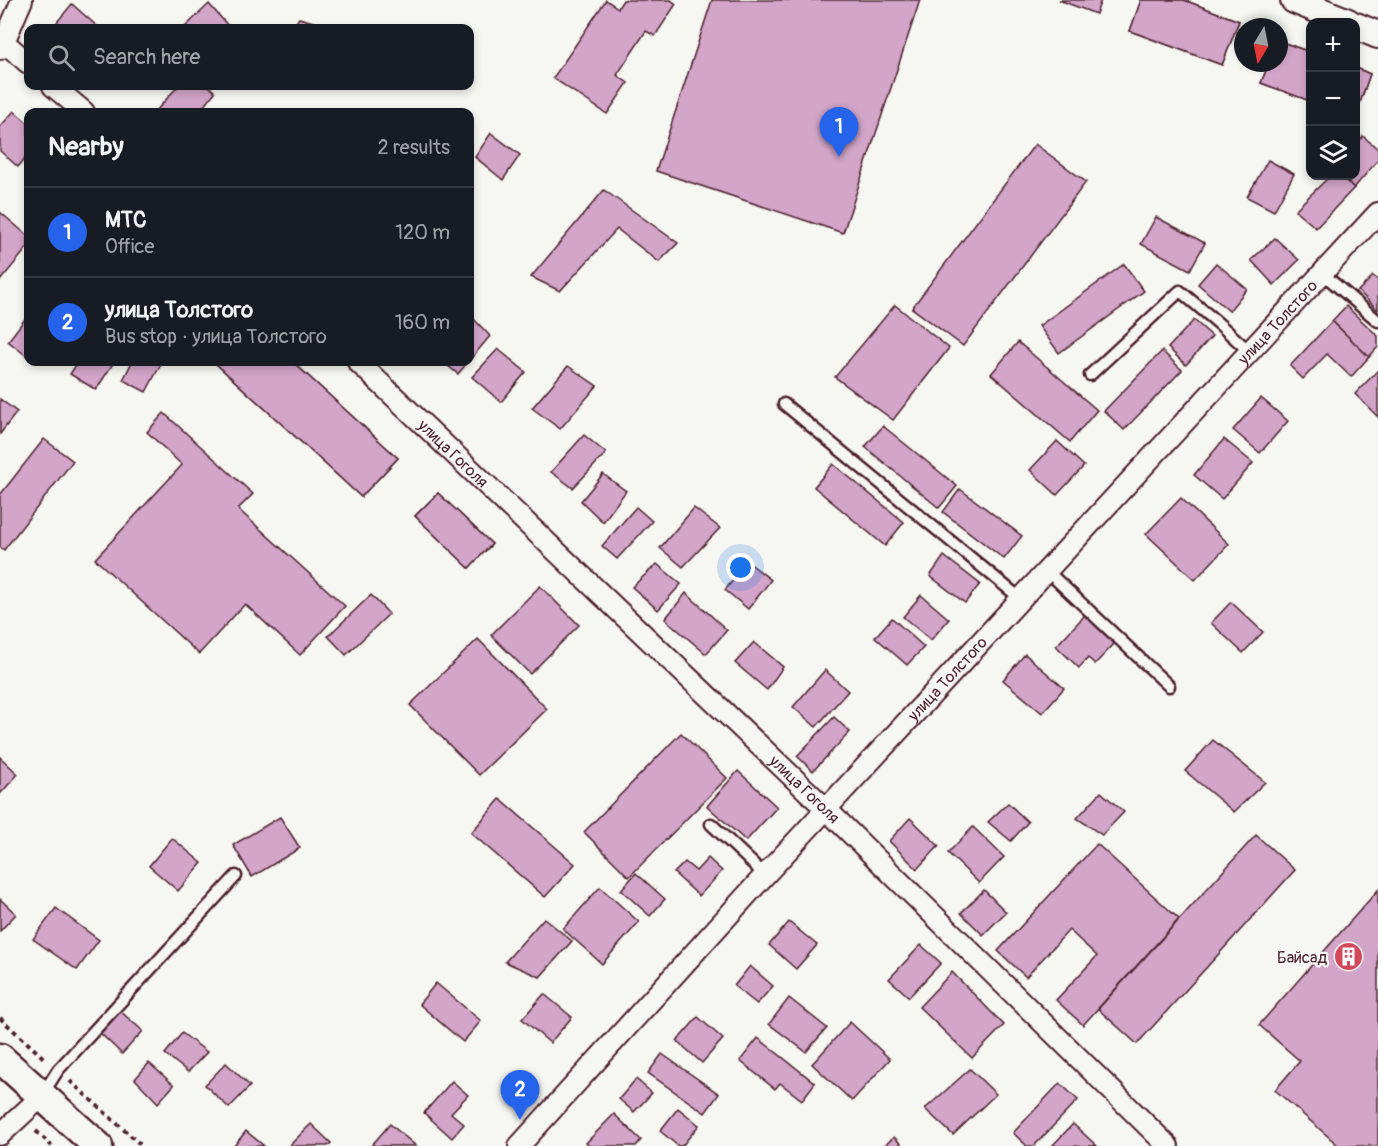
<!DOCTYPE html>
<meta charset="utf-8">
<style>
body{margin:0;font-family:Pangolin,sans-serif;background:#242831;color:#f1f3f6}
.controls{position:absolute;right:18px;top:18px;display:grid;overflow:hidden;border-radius:12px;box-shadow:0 3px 9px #0003}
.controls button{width:54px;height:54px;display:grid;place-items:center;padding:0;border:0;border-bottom:2px solid #363941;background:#171b24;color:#f1f3f6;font:30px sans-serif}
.compass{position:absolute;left:1234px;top:18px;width:54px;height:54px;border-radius:50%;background:#171b24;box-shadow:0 3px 9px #0003;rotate:190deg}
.you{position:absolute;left:741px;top:568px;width:21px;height:21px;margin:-15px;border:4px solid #fff;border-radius:50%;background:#1a73e8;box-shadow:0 0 0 9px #1a73e833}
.badge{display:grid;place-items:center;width:39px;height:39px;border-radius:50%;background:#2563eb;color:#fff;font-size:20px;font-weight:700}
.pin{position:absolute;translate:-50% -50px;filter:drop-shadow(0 2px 3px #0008)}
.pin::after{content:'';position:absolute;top:32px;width:21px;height:18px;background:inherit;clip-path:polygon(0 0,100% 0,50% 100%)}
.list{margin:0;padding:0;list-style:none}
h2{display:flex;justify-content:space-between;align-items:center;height:78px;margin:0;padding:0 24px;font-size:26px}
h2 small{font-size:20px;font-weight:400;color:#9ea1a6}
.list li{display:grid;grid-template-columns:39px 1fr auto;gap:18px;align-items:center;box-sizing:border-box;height:90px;padding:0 24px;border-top:2px solid #363941}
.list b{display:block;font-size:22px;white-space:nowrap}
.list p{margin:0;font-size:20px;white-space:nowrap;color:#9ea1a6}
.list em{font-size:20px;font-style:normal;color:#9ea1a6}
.icon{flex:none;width:33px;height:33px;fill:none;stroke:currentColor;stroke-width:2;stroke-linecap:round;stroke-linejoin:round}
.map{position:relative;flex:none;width:1378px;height:1146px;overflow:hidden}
.search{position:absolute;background:#171b24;box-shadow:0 3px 9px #0003;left:24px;top:24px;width:450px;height:66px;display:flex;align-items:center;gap:15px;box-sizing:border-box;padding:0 21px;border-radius:12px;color:#9ea1a6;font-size:22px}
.panel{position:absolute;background:#171b24;box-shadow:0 3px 9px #0003;left:24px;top:108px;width:450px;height:258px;border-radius:12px}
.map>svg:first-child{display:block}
.building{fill:#d2a5c9;stroke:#4a1f2b;stroke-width:1.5}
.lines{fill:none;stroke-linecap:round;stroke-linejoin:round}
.service-casing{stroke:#4a1f2b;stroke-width:15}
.minor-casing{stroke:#4a1f2b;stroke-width:24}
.tertiary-casing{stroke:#4a1f2b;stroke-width:30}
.secondary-casing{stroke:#4a1f2b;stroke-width:33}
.path{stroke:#4a1f2b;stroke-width:4;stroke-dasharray:4.5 4.5;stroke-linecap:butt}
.service{stroke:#f6f6f2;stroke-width:10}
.minor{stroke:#f6f6f2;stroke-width:20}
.tertiary{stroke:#f6f6f2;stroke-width:26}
.secondary{stroke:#f6f6f2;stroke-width:28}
.labels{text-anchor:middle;stroke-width:4.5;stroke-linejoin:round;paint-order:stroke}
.street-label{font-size:16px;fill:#4a1f2b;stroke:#f6f6f2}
.poi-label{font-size:16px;fill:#4a1f2b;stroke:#f6f6f2;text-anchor:end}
</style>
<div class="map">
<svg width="1378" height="1146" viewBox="0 0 1378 1146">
<rect width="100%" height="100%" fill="#f6f6f2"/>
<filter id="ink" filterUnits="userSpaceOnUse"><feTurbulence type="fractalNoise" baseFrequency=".0167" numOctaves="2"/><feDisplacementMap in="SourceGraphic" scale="12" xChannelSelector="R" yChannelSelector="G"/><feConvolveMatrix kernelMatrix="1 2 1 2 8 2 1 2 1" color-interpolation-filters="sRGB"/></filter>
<g filter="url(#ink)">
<g class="building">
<polygon points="606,0 618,8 623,0 671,0 676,4 655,36 646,31 617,75 628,83 607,114 553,78"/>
<polygon points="712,0 920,0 843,233 656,171"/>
<polygon points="1059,0 1101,0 1096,14"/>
<polygon points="1141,0 1184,0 1239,21 1222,65 1130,31"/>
<polygon points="1141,0 1184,0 1239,21 1222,65 1130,31"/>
<polygon points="72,4 99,28 52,28"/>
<polygon points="209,4 230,28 186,28 185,27"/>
<polygon points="299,18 328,26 327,28 292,28"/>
<polygon points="1279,41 1310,52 1310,101 1261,83 1269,63 1279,63"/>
<polygon points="1279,41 1310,52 1310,101 1261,83 1269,63 1279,63"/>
<polygon points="1356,68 1370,74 1356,114"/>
<polygon points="1356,68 1370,74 1356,114"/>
<polygon points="178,86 209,86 215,92 199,112 155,112"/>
<polygon points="14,111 28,123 28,155 18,167 0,151 0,127"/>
<polygon points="491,133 520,155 503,180 475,157"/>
<polygon points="1363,136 1378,149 1378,160 1354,188 1340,176 1356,176 1356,145"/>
<polygon points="1035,144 1086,182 963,346 912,308"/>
<polygon points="1268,160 1294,174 1274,211 1247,197"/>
<polygon points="1330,176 1340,176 1354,188 1316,228 1295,210"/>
<polygon points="604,190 678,243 659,262 617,229 560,291 531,277"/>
<polygon points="0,212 28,236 28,247 0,281"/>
<polygon points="1156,217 1205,243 1190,270 1141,244"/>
<polygon points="1275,238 1299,260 1274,285 1251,260"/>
<polygon points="1216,263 1247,289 1229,311 1198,284"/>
<polygon points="1124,264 1144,291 1059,353 1039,326"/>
<polygon points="1373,276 1378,280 1378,310 1358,291"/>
<polygon points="895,305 949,348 893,420 835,377"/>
<polygon points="1346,306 1378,336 1378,347 1369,357 1332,321"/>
<polygon points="28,315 28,357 8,341"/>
<polygon points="470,315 490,336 470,360"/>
<polygon points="1194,320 1212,336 1186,365 1168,348"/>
<polygon points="1332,321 1369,357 1351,377 1327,354 1303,379 1290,366"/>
<polygon points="1018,342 1097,410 1070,442 991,374"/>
<polygon points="498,349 526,372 501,402 472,377"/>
<polygon points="1162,351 1182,370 1124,430 1104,411"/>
<polygon points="78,362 114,362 96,390 70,374"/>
<polygon points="132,362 162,362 146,392 123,380"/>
<polygon points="214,362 293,362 398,458 361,497"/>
<polygon points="214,362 293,362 398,458 361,497"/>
<polygon points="443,362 468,362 458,374"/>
<polygon points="568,366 597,386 560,429 532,408"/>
<polygon points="1378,370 1378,417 1355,394"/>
<polygon points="1261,398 1288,421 1260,453 1233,430"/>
<polygon points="0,399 17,412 0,434"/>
<polygon points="164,413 253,494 238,509 345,606 300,655 245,604 199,654 95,559 182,465 147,432"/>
<polygon points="883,426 957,486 939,508 865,447"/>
<polygon points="584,435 606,453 573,488 551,472"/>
<polygon points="44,439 73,461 4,550 0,547 0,495"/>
<polygon points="1224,439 1253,463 1222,499 1194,475"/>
<polygon points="1057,441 1084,466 1057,495 1030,470"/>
<polygon points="833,464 904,522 885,546 814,487"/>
<polygon points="603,474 626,491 603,522 581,501"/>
<polygon points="960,489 1022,536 1004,559 943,512"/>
<polygon points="438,493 492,544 469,568 415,516"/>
<polygon points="438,493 492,544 469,568 415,516"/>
<polygon points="1181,498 1229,544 1195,580 1146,534"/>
<polygon points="636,507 652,521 617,559 602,546"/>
<polygon points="694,508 720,528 683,567 660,548"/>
<polygon points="944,556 980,584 965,603 930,576"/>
<polygon points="748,562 771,580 748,609 725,590"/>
<polygon points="657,564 681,584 658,610 632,587"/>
<polygon points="540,586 579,625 530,674 491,635"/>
<polygon points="686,593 727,630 706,654 665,619"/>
<polygon points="371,595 389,614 346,655 328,636"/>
<polygon points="921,595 949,619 931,640 903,617"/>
<polygon points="1231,602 1263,632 1243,653 1211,623"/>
<polygon points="1085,615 1115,643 1095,664 1088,658 1079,668 1056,646"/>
<polygon points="892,618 924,647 907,665 875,637"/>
<polygon points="478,639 547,709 479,775 410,705"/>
<polygon points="754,642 783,667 767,690 735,663"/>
<polygon points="1025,654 1064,688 1042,713 1003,680"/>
<polygon points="825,670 848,691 816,727 793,707"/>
<polygon points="834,717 850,732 813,771 797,756"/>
<polygon points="681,733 727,778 629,877 584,832"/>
<polygon points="1213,740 1265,782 1234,812 1185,771"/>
<polygon points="0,757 18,774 0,794"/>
<polygon points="738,771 777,807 746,841 707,806"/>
<polygon points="1101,792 1124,812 1102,835 1077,818"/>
<polygon points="500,799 575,864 545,897 471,833"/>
<polygon points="1008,803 1028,822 1011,841 988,822"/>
<polygon points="280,817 300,848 252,877 233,845"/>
<polygon points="910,818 939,846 917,869 889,841"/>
<polygon points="973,827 1004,857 979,883 948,853"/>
<polygon points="1256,835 1295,870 1137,1044 1098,1009"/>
<polygon points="172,838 202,863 178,891 149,866"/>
<polygon points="1097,844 1179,919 1083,1025 1056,1000 1097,956 1069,930 1026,977 998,951"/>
<polygon points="708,858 722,871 699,896 674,873 685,862 696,871"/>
<polygon points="636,873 665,899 650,916 621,890"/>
<polygon points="600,887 639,922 602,964 563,929"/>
<polygon points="984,890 1006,912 983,935 961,913"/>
<polygon points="1378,890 1378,1146 1339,1146 1275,1090 1300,1061 1259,1025"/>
<polygon points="0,899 16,914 0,931"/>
<polygon points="56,908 99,940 77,970 33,939"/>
<polygon points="544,918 572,941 540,977 505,962"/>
<polygon points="789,922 817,945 796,969 769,945"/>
<polygon points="921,945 941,963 909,997 889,979"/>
<polygon points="750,966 773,986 757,1004 734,986"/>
<polygon points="952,972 1004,1025 972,1058 919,1007"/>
<polygon points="436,983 481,1021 463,1042 419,1004"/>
<polygon points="544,994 572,1017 550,1043 522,1019"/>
<polygon points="789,998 827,1028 806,1052 769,1024"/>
<polygon points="120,1011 143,1031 122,1054 100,1033"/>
<polygon points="698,1017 723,1039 702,1063 677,1041"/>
<polygon points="850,1022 890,1059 852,1101 812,1064"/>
<polygon points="182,1033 207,1052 188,1072 165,1054"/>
<polygon points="758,1038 815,1083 802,1100 780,1083 775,1089 740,1061"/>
<polygon points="662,1054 719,1094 705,1113 648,1073"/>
<polygon points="149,1063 174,1085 158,1103 135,1079"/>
<polygon points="226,1063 250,1086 229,1108 205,1085"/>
<polygon points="970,1069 996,1094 953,1135 925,1109"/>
<polygon points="636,1079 652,1093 634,1112 619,1099"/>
<polygon points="452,1081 468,1095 451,1113 464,1124 452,1138 424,1113"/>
<polygon points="1060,1083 1078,1100 1034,1146 1027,1146 1013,1133"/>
<polygon points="678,1108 699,1125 682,1146 678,1146 660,1131"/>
<polygon points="614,1114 641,1140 636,1146 589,1146 586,1143"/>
<polygon points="311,1124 331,1143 328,1146 289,1146"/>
<polygon points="390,1124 416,1146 371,1146"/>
<polygon points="1073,1124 1097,1146 1052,1146"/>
<polygon points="246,1131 264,1146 234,1146"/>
<polygon points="894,1137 903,1146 884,1146"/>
</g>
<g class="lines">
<defs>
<g id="service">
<polyline points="1322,273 1378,321"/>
<polyline points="1090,375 1180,291 1218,323 1250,352"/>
<polyline points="784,404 1021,599"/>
<polyline points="1047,571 1169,686"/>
<polyline points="711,824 765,875"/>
<polyline points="42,1095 58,1070 236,876"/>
</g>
<g id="minor">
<polyline points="4,42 28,63"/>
<polyline points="0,49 4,42 22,0"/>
<polyline points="53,86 84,112"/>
<path id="s1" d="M358 362 826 809 1168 1146"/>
<polyline points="0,1135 42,1096"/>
<path id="s2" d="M519 1146 765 875 1378 213"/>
</g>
<g id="tertiary">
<polyline points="1294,0 1348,22"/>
<polyline points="1356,26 1378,35"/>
</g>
<polyline id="secondary" points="0,1058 98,1146"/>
</defs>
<use href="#service" class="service-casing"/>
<use href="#minor" class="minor-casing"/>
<use href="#tertiary" class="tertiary-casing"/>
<use href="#secondary" class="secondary-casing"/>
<g class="path">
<polyline points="0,1018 46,1060"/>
<polyline points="70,1081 142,1146"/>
<polyline points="36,1131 52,1146"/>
</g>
<use href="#service" class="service"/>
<use href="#minor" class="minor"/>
<use href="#tertiary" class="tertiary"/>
<use href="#secondary" class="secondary"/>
</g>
</g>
<defs>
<symbol id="building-disc" viewBox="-11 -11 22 22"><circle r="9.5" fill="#d1495b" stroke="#f6f6f2"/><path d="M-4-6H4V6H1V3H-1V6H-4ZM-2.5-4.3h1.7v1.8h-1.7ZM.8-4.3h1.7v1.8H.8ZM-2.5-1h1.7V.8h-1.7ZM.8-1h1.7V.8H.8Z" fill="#fff"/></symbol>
</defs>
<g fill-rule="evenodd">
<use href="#building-disc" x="1332" y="940" width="33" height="33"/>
</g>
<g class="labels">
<g class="street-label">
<text dy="6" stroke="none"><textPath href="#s2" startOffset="1120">улица Толстого</textPath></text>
<text dy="6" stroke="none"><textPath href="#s1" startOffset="132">улица Гоголя</textPath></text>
<text dy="6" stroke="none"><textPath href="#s2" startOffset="634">улица Толстого</textPath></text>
<text dy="6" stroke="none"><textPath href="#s1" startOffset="618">улица Гоголя</textPath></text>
</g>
<g class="poi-label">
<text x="1327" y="963">Байсад</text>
</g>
</g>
</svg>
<div class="controls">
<button>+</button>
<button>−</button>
<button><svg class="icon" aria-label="layers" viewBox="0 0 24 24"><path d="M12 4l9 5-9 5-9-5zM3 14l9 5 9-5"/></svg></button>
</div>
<svg class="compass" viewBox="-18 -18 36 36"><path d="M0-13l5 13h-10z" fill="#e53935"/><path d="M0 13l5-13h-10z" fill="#9ea1a6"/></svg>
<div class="you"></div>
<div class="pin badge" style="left:839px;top:157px">1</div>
<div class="pin badge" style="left:520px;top:1120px">2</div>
<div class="search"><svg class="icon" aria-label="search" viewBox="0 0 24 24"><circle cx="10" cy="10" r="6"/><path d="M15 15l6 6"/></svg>Search here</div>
<section class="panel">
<h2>Nearby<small>2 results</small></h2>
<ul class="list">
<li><span class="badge">1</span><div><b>МТС</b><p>Office</p></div><em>120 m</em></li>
<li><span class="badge">2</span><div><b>улица Толстого</b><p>Bus stop · улица Толстого</p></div><em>160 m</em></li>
</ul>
</section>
</div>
